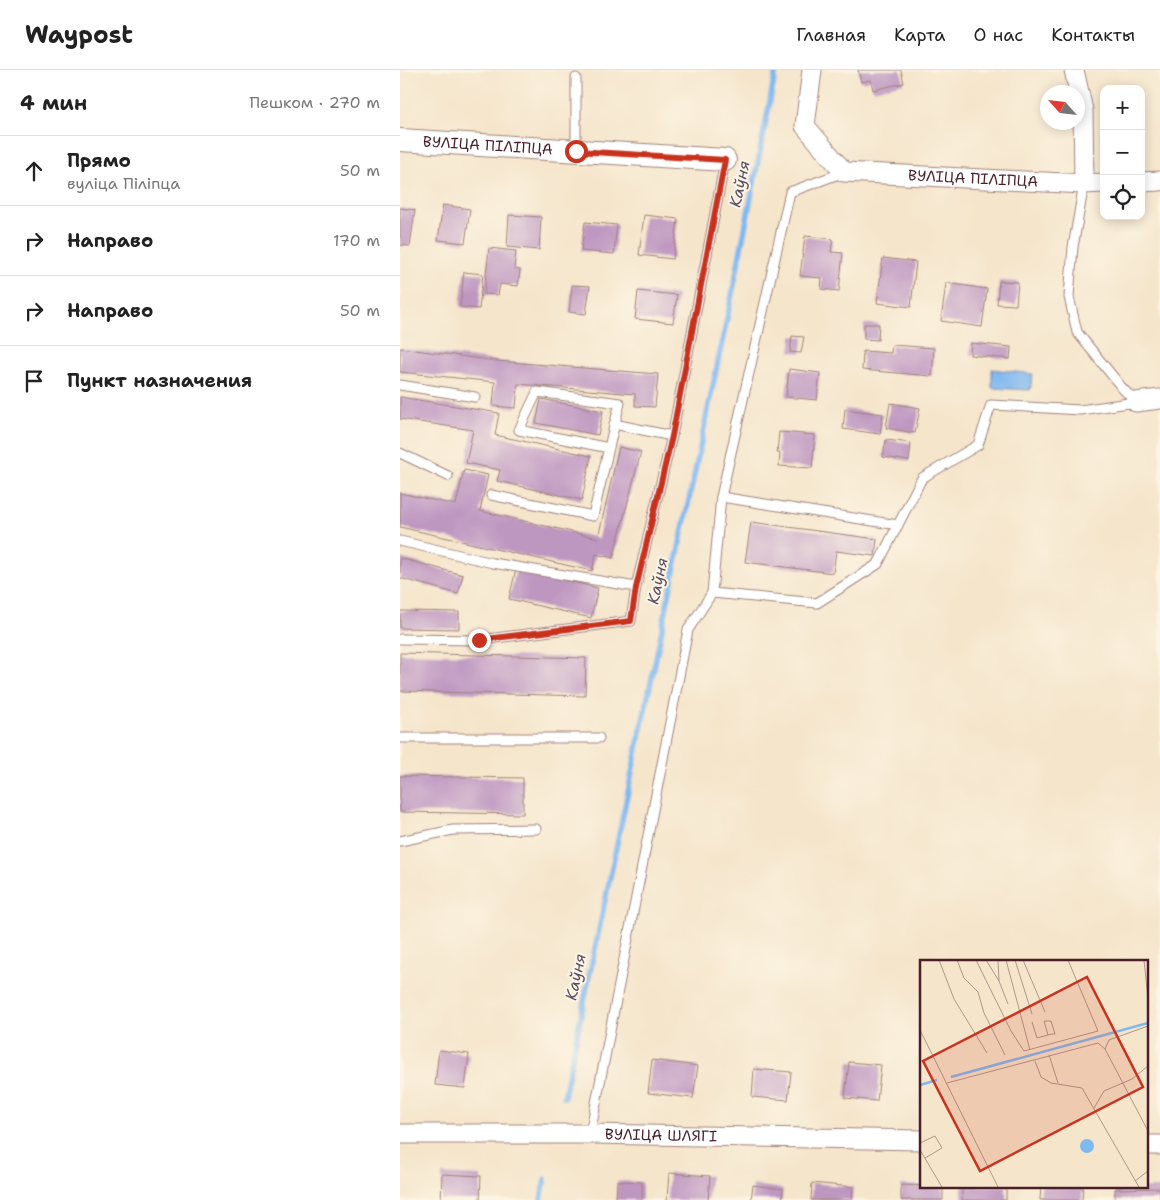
<!DOCTYPE html>
<html lang="ru">
<meta charset="utf-8">
<style>
body{margin:0;font-family:"Shantell Sans",sans-serif;background:#f2f2f2;color:#222}
.controls{position:absolute;right:15px;top:15px;display:grid;overflow:hidden;border-radius:10px;box-shadow:0 2px 12px #0003}
.controls button{width:45px;height:45px;display:grid;place-items:center;padding:0;border:0;border-bottom:1px solid #e0e0e0;background:#fff;color:#222;font:25px sans-serif}
.compass{position:absolute;left:640px;top:15px;width:45px;height:45px;border-radius:50%;background:#fff;box-shadow:0 2px 12px #0003;rotate:297deg}
.stop{position:absolute;width:15px;height:15px;margin:-11px;border:4px solid #c8321e;border-radius:50%;background:#fff}
.stop.end{background:#c8321e;border-color:#fff;box-shadow:0 1px 5px #0008}
.list{margin:0;padding:0;list-style:none}
h2{display:flex;justify-content:space-between;align-items:center;height:65px;margin:0;padding:0 20px;font-size:21px}
h2 small{font-size:16px;font-weight:400;color:#767676}
.list li{display:grid;grid-template-columns:32px 1fr auto;gap:15px;align-items:center;box-sizing:border-box;height:70px;padding:0 20px;border-top:1px solid #e0e0e0}
.list b{display:block;font-size:19px;white-space:nowrap}
.list p{margin:0;font-size:16px;white-space:nowrap;color:#767676}
.list em{font-size:16px;font-style:normal;color:#767676}
.icon{flex:none;width:28px;height:28px;fill:none;stroke:currentColor;stroke-width:2;stroke-linecap:round;stroke-linejoin:round}
.map{position:relative;flex:none;width:760px;height:1130px;overflow:hidden}
header{display:flex;align-items:center;gap:30px;box-sizing:border-box;height:70px;padding:0 25px;background:#fff;border-bottom:1px solid #e0e0e0}
header strong{font-size:24px}
nav{display:flex;gap:28px;margin-inline-start:auto;font-size:18px}
main{display:flex}
aside{flex:1;background:#fff}
.map>svg:first-child{display:block}
.water{fill:#80b9f0;stroke:#656c8e}
.lines{fill:none;stroke-linecap:round;stroke-linejoin:round}
.stream{stroke:#80b9f0;stroke-width:5.5}
.building{fill:#be97c1}
.service-casing{stroke:#a0827b;stroke-width:11}
.minor-casing{stroke:#a0827b;stroke-width:21}
.tertiary-casing{stroke:#a0827b;stroke-width:24}
.service{stroke:#fff;stroke-width:9}
.minor{stroke:#fff;stroke-width:19}
.tertiary{stroke:#fff;stroke-width:22}
.route{stroke:#c8321e;stroke-width:6}
.labels{text-anchor:middle;stroke-width:4;stroke-linejoin:round;paint-order:stroke}
.street-label{font-size:15px;fill:#4a1f2b;stroke:#fcf5e5}
.water-label{font-size:16px;font-style:italic;fill:#5a4d66;stroke:#fcf5e5}
.inset-river{fill:none;stroke:#80b9f0;stroke-width:2.5}
.inset-road{fill:none;stroke:#b1968b;stroke-width:1}
.view{fill:#c8321e;fill-opacity:0.15;stroke:#c8321e;stroke-width:2.5}
.inset-edge{fill:none;stroke:#4a1f2b;stroke-width:2.5}
</style>
<header>
<strong>Waypost</strong>
<nav><a>Главная</a><a>Карта</a><a>О нас</a><a>Контакты</a></nav>
</header>
<main>
<aside>
<h2>4 мин<small>Пешком · 270 m</small></h2>
<ul class="list">
<li><svg class="icon" aria-label="ahead" viewBox="0 0 24 24"><path d="M12 20V5M6 11l6-6 6 6"/></svg><div><b>Прямо</b><p>вуліца Піліпца</p></div><em>50 m</em></li>
<li><svg class="icon" aria-label="right" viewBox="0 0 24 24"><path d="M7 20v-9h11M14 6l5 5-5 5"/></svg><div><b>Направо</b></div><em>170 m</em></li>
<li><svg class="icon" aria-label="right" viewBox="0 0 24 24"><path d="M7 20v-9h11M14 6l5 5-5 5"/></svg><div><b>Направо</b></div><em>50 m</em></li>
<li><svg class="icon" aria-label="arrive" viewBox="0 0 24 24"><path d="M6 21V4h12l-3 4 3 4H6"/></svg><div><b>Пункт назначения</b></div></li>
</ul>
</aside>
<div class="map">
<svg width="760" height="1130" viewBox="0 0 760 1130">
<rect width="100%" height="100%" fill="#fcf5e5"/>
<filter id="ink" filterUnits="userSpaceOnUse"><feTurbulence type="fractalNoise" baseFrequency=".02" numOctaves="2"/><feDisplacementMap in="SourceGraphic" scale="10" xChannelSelector="R" yChannelSelector="G"/><feConvolveMatrix kernelMatrix="1 2 1 2 8 2 1 2 1" color-interpolation-filters="sRGB"/></filter>
<filter id="wash" filterUnits="userSpaceOnUse"><feTurbulence type="fractalNoise" baseFrequency=".0096" numOctaves="4" result="noise"/><feDisplacementMap in="SourceGraphic" scale="20" xChannelSelector="R" yChannelSelector="G"/><feGaussianBlur stdDeviation="1.12" result="paint"/><feColorMatrix in="noise" values="0 0 0 0 0 0 0 0 0 0 0 0 0 0 0 0 0 1.4 0 .05"/><feComposite in="paint" operator="in"/></filter>
<g filter="url(#wash)">
<rect width="100%" height="100%" fill="#f5e5cb"/>
<polygon class="water" points="592,299 633,304 630,320 592,318"/>
<g class="lines">
<g class="stream">
<polyline points="164,1027 334,215 376,0"/>
<polyline points="141,1130 145,1109"/>
</g>
</g>
<g id="blocks">
<g class="building">
<polygon points="458,0 501,0 504,13 473,20 471,10 461,12"/>
<polygon points="43,135 70,139 65,173 38,170"/>
<polygon points="0,138 15,140 10,176 0,175"/>
<polygon points="109,145 141,147 139,180 107,177"/>
<polygon points="244,145 278,149 273,189 239,185"/>
<polygon points="185,152 217,155 214,184 181,181"/>
<polygon points="405,166 433,169 431,182 443,183 439,221 421,219 422,208 400,206"/>
<polygon points="89,178 116,181 114,199 120,200 118,216 100,214 98,225 84,224"/>
<polygon points="483,188 516,192 511,237 477,233"/>
<polygon points="64,202 83,204 79,239 60,237"/>
<polygon points="599,211 618,212 616,235 597,234"/>
<polygon points="546,213 587,219 582,257 541,251"/>
<polygon points="172,215 190,216 186,244 169,242"/>
<polygon points="238,221 277,225 273,253 235,249"/>
<polygon points="464,254 479,254 478,270 464,269"/>
<polygon points="392,266 404,267 401,283 390,282"/>
<polygon points="571,273 611,277 610,289 570,285"/>
<polygon points="492,275 534,278 532,306 462,300 463,281 491,283"/>
<polygon points="0,278 97,291 258,304 255,337 235,336 235,324 118,314 116,338 93,336 95,312 0,302"/>
<polygon points="389,299 420,303 417,330 386,327"/>
<polygon points="0,327 99,343 95,365 191,386 182,430 97,411 100,400 66,393 73,360 0,349"/>
<polygon points="141,329 203,341 198,365 136,353"/>
<polygon points="490,333 520,338 515,363 486,358"/>
<polygon points="445,339 483,344 480,364 443,359"/>
<polygon points="379,362 415,365 412,398 379,396 380,383 377,383"/>
<polygon points="486,370 511,373 509,391 483,387"/>
<polygon points="219,377 241,382 213,488 196,484 192,501 0,457 0,423 56,435 64,400 88,405 80,441 198,468"/>
<polygon points="351,452 477,469 475,486 436,481 433,503 345,492"/>
<polygon points="0,488 63,505 58,524 0,508"/>
<polygon points="116,499 198,518 191,548 109,529"/>
<polygon points="0,541 59,542 59,559 0,558"/>
<polygon points="0,583 186,588 185,626 0,621"/>
<polygon points="0,706 123,708 123,744 0,742"/>
<polygon points="39,980 69,984 65,1018 35,1015"/>
<polygon points="252,990 298,996 293,1028 248,1023"/>
<polygon points="449,992 481,995 477,1031 445,1028"/>
<polygon points="354,999 391,1002 388,1030 352,1027"/>
<polygon points="269,1103 310,1106 308,1130 267,1130"/>
<polygon points="42,1104 81,1106 80,1130 41,1130"/>
<polygon points="217,1111 242,1112 242,1130 216,1130"/>
<polygon points="412,1113 453,1117 452,1130 411,1130"/>
<polygon points="353,1115 383,1119 382,1130 351,1130"/>
<polygon points="501,1115 543,1116 543,1130 501,1130"/>
<rect x="562" y="1116" width="44" height="14"/>
<polygon points="641,1116 683,1116 682,1130 640,1130"/>
<polygon points="760,1118 760,1130 715,1130 715,1119"/>
</g>
</g>
</g>
<g filter="url(#ink)">
<use href="#blocks" fill-opacity="0" stroke="#a0827b" stroke-width="1"/>
<g class="lines">
<defs>
<g id="service">
<polyline points="176,81 176,8"/>
<polyline points="684,114 673,177 669,227 677,262 723,319 736,332"/>
<polyline points="0,315 75,327"/>
<polyline points="214,354 272,366"/>
<polyline points="0,383 48,406"/>
<path d="M91 425 193 446C202 408 210 371 220 333L137 322 119 360 209 378"/>
<polyline points="321,427 498,455"/>
<polyline points="0,471 93,493 236,517"/>
<polyline points="312,523 417,533 478,494 522,408 578,375 591,335 680,340 736,332"/>
<polyline points="0,569 79,570 231,551 236,517 272,366 325,91"/>
<polyline points="0,668 199,668"/>
<polyline points="0,771 53,760 136,759"/>
<polyline points="190,1064 288,560 312,523 321,427 390,122 444,102"/>
</g>
<g id="minor">
<path id="s1" d="M412 0 405 56 444 102 684 114 704 113"/>
<polyline points="674,0 683,40 684,114"/>
<polyline points="741,112 760,111"/>
<polyline points="736,332 760,329"/>
<path id="s2" d="M0 1064H190L521 1070"/>
<polyline points="746,1075 760,1075"/>
</g>
<g id="tertiary">
<path id="s3" d="M0 70 325 90"/>
</g>
</defs>
<use href="#service" class="service-casing"/>
<use href="#minor" class="minor-casing"/>
<use href="#tertiary" class="tertiary-casing"/>
<use href="#service" class="service"/>
<use href="#minor" class="minor"/>
<use href="#tertiary" class="tertiary"/>
</g>
</g>
<g class="lines" filter="url(#ink)">
<polyline class="route" points="79,570 231,551 236,518 272,366 325,90 176,81"/>
</g>
<g class="labels">
<g class="street-label">
<text dy="5" stroke="none"><textPath href="#s3" startOffset="88">ВУЛІЦА ПІЛІПЦА</textPath></text>
<text dy="5" stroke="none"><textPath href="#s1" startOffset="246">ВУЛІЦА ПІЛІПЦА</textPath></text>
<text dy="5" stroke="none"><textPath href="#s2" startOffset="261">ВУЛІЦА ШЛЯГІ</textPath></text>
</g>
<g class="water-label">
<text transform="translate(339 114) rotate(-78)" y="6">Каўня</text>
<text transform="translate(257 511) rotate(-78)" y="6">Каўня</text>
<text transform="translate(175 907) rotate(-78)" y="6">Каўня</text>
</g>
</g>
<g transform="translate(520 890)">
<rect width="228" height="228" fill="#f5e5cb"/>
<path d="M160 186a7 7 0 1 1 14 0a7 7 0 1 1-14 0Z" fill="#80b9f0"/>
<path class="inset-river" d="M31 117 228 63M0 125 17 120"/>
<path class="inset-road" d="M19 0 34 39 67 93M37 0 44 18 58 32 64 53 85 95M56 0 91 71 104 91 178 71 148 0M66 0 79 21M78 0 79 21 88 44M86 0 110 90M95 0 112 54M103 0 125 52M224 0 228 39M112 62 117 78 128 75 132 74H135L131 61H124L128 75M0 70 78 227M185 89 189 80 228 66M129 95 138 123M115 101 121 117 131 123 162 128 219 227M27 123 178 83 185 89 228 171M174 148 184 131 212 119 228 106M0 183 15 176 22 188 5 198M0 190 22 227M215 221 228 211"/>
<path class="view" d="M167 17 223 127 60 211 3 101Z"/>
<rect width="228" height="228" class="inset-edge"/>
</g>
</svg>
<div class="controls">
<button>+</button>
<button>−</button>
<button><svg class="icon" aria-label="locate" viewBox="0 0 24 24"><circle cx="12" cy="12" r="6"/><path d="M12 2v4M12 18v4M2 12h4M18 12h4"/></svg></button>
</div>
<svg class="compass" viewBox="-18 -18 36 36"><path d="M0-13l5 13h-10z" fill="#e53935"/><path d="M0 13l5-13h-10z" fill="#767676"/></svg>
<div class="stop" style="left:176px;top:81px"></div>
<div class="stop end" style="left:79px;top:570px"></div>
</div>
</main>
